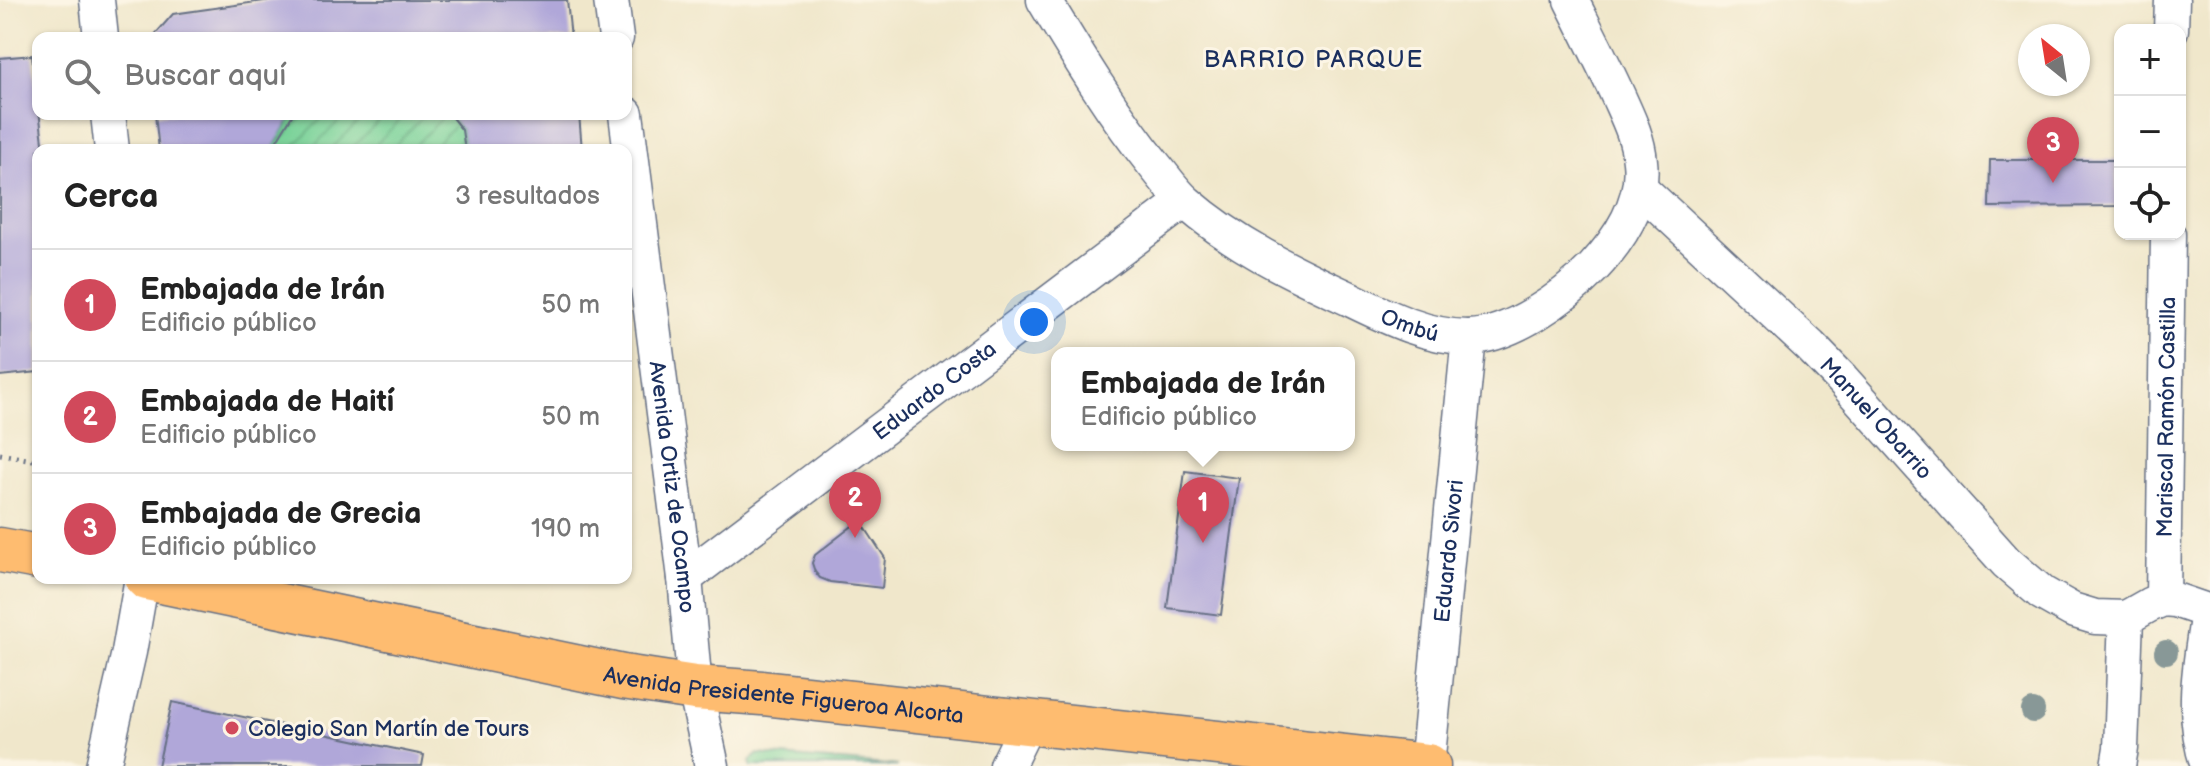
<!DOCTYPE html>
<html lang="es">
<meta charset="utf-8">
<style>
body{margin:0;font-family:"Balsamiq Sans",sans-serif;background:#f6f6f6;color:#222}
.controls{position:absolute;right:24px;top:24px;display:grid;overflow:hidden;border-radius:16px;box-shadow:0 2px 6px #0004}
.controls button{width:72px;height:72px;display:grid;place-items:center;padding:0;border:0;border-bottom:2px solid #e0e0e0;background:#fff;color:#222;font:40px sans-serif}
.compass{position:absolute;left:2018px;top:24px;width:72px;height:72px;border-radius:50%;background:#fff;box-shadow:0 2px 6px #0004;rotate:330deg}
.you{position:absolute;left:1034px;top:322px;width:28px;height:28px;margin:-20px;border:6px solid #fff;border-radius:50%;background:#1a73e8;box-shadow:0 0 0 12px #1a73e833}
.badge{display:grid;place-items:center;width:52px;height:52px;border-radius:50%;background:#d1495b;color:#fff;font-size:26px;font-weight:700}
.pin{position:absolute;translate:-50% -66px;filter:drop-shadow(0 2px 4px #0008)}
.pin::after{content:'';position:absolute;top:42px;width:28px;height:24px;background:inherit;clip-path:polygon(0 0,100% 0,50% 100%)}
.popup{position:absolute;left:1051px;top:347px;width:304px;height:104px;box-sizing:border-box;display:grid;place-content:center;border-radius:16px;background:#fff;filter:drop-shadow(0 2px 6px #0005);font-size:26px;white-space:nowrap;color:#767676}
.popup b{font-size:30px;color:#222}
.popup::after{content:'';position:absolute;left:50%;top:100%;margin-left:-16px;border:16px solid transparent;border-top-color:#fff}
.list{margin:0;padding:0;list-style:none}
h2{display:flex;justify-content:space-between;align-items:center;height:104px;margin:0;padding:0 32px;font-size:34px}
h2 small{font-size:26px;font-weight:400;color:#767676}
.list li{display:grid;grid-template-columns:52px 1fr auto;gap:24px;align-items:center;box-sizing:border-box;height:112px;padding:0 32px;border-top:2px solid #e0e0e0}
.list b{display:block;font-size:30px;white-space:nowrap}
.list p{margin:0;font-size:26px;white-space:nowrap;color:#767676}
.list em{font-size:26px;font-style:normal;color:#767676}
.icon{flex:none;width:44px;height:44px;fill:none;stroke:currentColor;stroke-width:2;stroke-linecap:round;stroke-linejoin:round}
.map{position:relative;flex:none;width:2210px;height:766px;overflow:hidden}
.search{position:absolute;background:#fff;box-shadow:0 2px 6px #0004;left:32px;top:32px;width:600px;height:88px;display:flex;align-items:center;gap:20px;box-sizing:border-box;padding:0 28px;border-radius:16px;color:#767676;font-size:30px}
.panel{position:absolute;background:#fff;box-shadow:0 2px 6px #0004;left:32px;top:144px;width:600px;height:440px;border-radius:16px}
.map>svg:first-child{display:block}
.park{fill:#78d298;stroke:#4a807b;stroke-width:2}
.garden{fill:url(#garden-furrows);stroke:#4a807b;stroke-width:2}
.building{fill:#b0a7d9}
.lines{fill:none;stroke-linecap:round;stroke-linejoin:round}
.minor-casing{stroke:#666f84;stroke-width:37}
.primary-casing{stroke:#666f84;stroke-width:47}
.path{stroke:#666f84;stroke-width:5;stroke-dasharray:2 6;stroke-linecap:butt}
.minor{stroke:#fff;stroke-width:34}
.primary{stroke:#febc70;stroke-width:44}
.tree{fill:#889897}
.poi-dot{fill:#d1495b;stroke:#fcf5e5;stroke-width:3}
.labels{text-anchor:middle;stroke-width:6;stroke-linejoin:round;paint-order:stroke}
.street-label{font-size:22px;fill:#1b2f5e;stroke:#fcf5e5}
.poi-label{font-size:22px;fill:#1b2f5e;stroke:#fcf5e5;text-anchor:start}
.neighbourhood-label{font-size:24px;letter-spacing:2px;fill:#1b2f5e;stroke:#fcf5e5}
</style>
<div class="map">
<svg width="2210" height="766" viewBox="0 0 2210 766">
<defs>
<pattern id="garden-furrows" width="10" height="10" patternUnits="userSpaceOnUse" patternTransform="scale(2)"><rect width="10" height="10" fill="#78d298"/><path d="M-1 1l2-2M0 10L10 0M9 11l2-2" fill="none" stroke="#62ab7f"/></pattern>
</defs>
<rect width="100%" height="100%" fill="#fcf5e5"/>
<filter id="ink" filterUnits="userSpaceOnUse"><feTurbulence type="fractalNoise" baseFrequency=".0125" numOctaves="2"/><feDisplacementMap in="SourceGraphic" scale="16" xChannelSelector="R" yChannelSelector="G"/><feConvolveMatrix kernelMatrix="1 2 1 2 8 2 1 2 1" color-interpolation-filters="sRGB"/></filter>
<filter id="wash" filterUnits="userSpaceOnUse"><feTurbulence type="fractalNoise" baseFrequency=".006" numOctaves="4" result="noise"/><feDisplacementMap in="SourceGraphic" scale="32" xChannelSelector="R" yChannelSelector="G"/><feGaussianBlur stdDeviation="1.8" result="paint"/><feColorMatrix in="noise" values="0 0 0 0 0 0 0 0 0 0 0 0 0 0 0 0 0 1.4 0 .05"/><feComposite in="paint" operator="in"/></filter>
<g filter="url(#wash)">
<rect width="100%" height="100%" fill="#f0e7cb"/>
<polygon class="park" points="758,754 898,766 751,766 750,761"/>
<polygon class="garden" points="294,114 449,114 462,130 465,150 274,150 276,142"/>
<g id="blocks">
<g class="building">
<polygon points="271,0 567,0 571,38 152,38 173,14"/>
<polygon points="32,55 44,150 38,150 38,372 0,376 0,58"/>
<polygon points="155,114 293,114 276,142 274,150 159,150"/>
<polygon points="449,114 579,114 582,150 465,150 462,130"/>
<polygon points="1990,160 2116,160 2117,206 1989,207"/>
<polygon points="1185,471 1239,478 1221,615 1167,608"/>
<polygon points="860,520 885,558 882,588 830,582 820,578 815,572 812,563 815,555"/>
<polygon points="172,702 424,755 422,766 158,766"/>
</g>
</g>
</g>
<g filter="url(#ink)">
<use href="#blocks" fill-opacity="0" stroke="#666f84" stroke-width="2"/>
<g class="lines">
<defs>
<g id="minor">
<polyline points="97,0 101,38"/>
<polyline points="611,0 616,38"/>
<path id="s1" d="M1044 0C1079 58 1113 114 1155 166 1165 178 1175 193 1187 203 1234 244 1291 272 1348 298 1385 316 1426 337 1468 337 1510 337 1565 297 1593 268 1620 239 1645 202 1640 161 1638 138 1628 118 1619 98 1604 65 1587 32 1571 0"/>
<polyline points="2171,30 2172,0"/>
<polyline points="108,114 112,150"/>
<path id="s2" d="M626 114 685 578 695 688 712 766"/>
<path id="s3" d="M1640 188 1810 346 1842 379 2006 562 2042 593 2072 610 2095 617 2126 618 2149 605 2163 599 2175 600 2210 612"/>
<path id="s4" d="M685 578 1184 201"/>
<path id="s5" d="M2163 599 2168 234"/>
<polyline points="103,766 129,652 142,578"/>
<polyline points="1007,766 1028,723"/>
<path id="s6" d="M1427 766 1469 337"/>
<polyline points="2118,766 2121,748 2126,618"/>
<path d="M2208 766C2190 713 2200 666 2208 612"/>
</g>
<g id="primary">
<polyline points="0,550 38,557"/>
<path id="s7" d="M147 578 623 677 695 688 762 693 1428 766"/>
</g>
</defs>
<use href="#minor" class="minor-casing"/>
<use href="#primary" class="primary-casing"/>
<polyline class="path" points="0,454 38,461"/>
<use href="#minor" class="minor"/>
<use href="#primary" class="primary"/>
</g>
<g class="tree">
<circle cx="2166" cy="652" r="12"/>
<circle cx="2033" cy="711" r="12"/>
</g>
</g>
<circle class="poi-dot" cx="232" cy="728" r="8"/>
<g class="labels">
<g class="street-label">
<text dy="8" stroke="none"><textPath href="#s1" startOffset="504">Ombú</textPath></text>
<text dy="8" stroke="none"><textPath href="#s4" startOffset="312">Eduardo Costa</textPath></text>
<text dy="8" stroke="none"><textPath href="#s5" startOffset="182">Mariscal Ramón Castilla</textPath></text>
<text dy="8" stroke="none"><textPath href="#s3" startOffset="330">Manuel Obarrio</textPath></text>
<text dy="8" stroke="none"><textPath href="#s2" startOffset="376">Avenida Ortiz de Ocampo</textPath></text>
<text dy="8" stroke="none"><textPath href="#s6" startOffset="216">Eduardo Sivori</textPath></text>
<text dy="8" stroke="none"><textPath href="#s7" startOffset="648">Avenida Presidente Figueroa Alcorta</textPath></text>
</g>
<g class="poi-label">
<text x="248" y="736">Colegio San Martín de Tours</text>
</g>
<g class="neighbourhood-label">
<text x="1314" y="67">BARRIO PARQUE</text>
</g>
</g>
</svg>
<div class="controls">
<button>+</button>
<button>−</button>
<button><svg class="icon" aria-label="locate" viewBox="0 0 24 24"><circle cx="12" cy="12" r="6"/><path d="M12 2v4M12 18v4M2 12h4M18 12h4"/></svg></button>
</div>
<svg class="compass" viewBox="-18 -18 36 36"><path d="M0-13l5 13h-10z" fill="#e53935"/><path d="M0 13l5-13h-10z" fill="#767676"/></svg>
<div class="you"></div>
<div class="pin badge" style="left:1203px;top:543px">1</div>
<div class="popup"><b>Embajada de Irán</b>Edificio público</div>
<div class="pin badge" style="left:855px;top:538px">2</div>
<div class="pin badge" style="left:2053px;top:183px">3</div>
<div class="search"><svg class="icon" aria-label="search" viewBox="0 0 24 24"><circle cx="10" cy="10" r="6"/><path d="M15 15l6 6"/></svg>Buscar aquí</div>
<section class="panel">
<h2>Cerca<small>3 resultados</small></h2>
<ul class="list">
<li><span class="badge">1</span><div><b>Embajada de Irán</b><p>Edificio público</p></div><em>50 m</em></li>
<li><span class="badge">2</span><div><b>Embajada de Haití</b><p>Edificio público</p></div><em>50 m</em></li>
<li><span class="badge">3</span><div><b>Embajada de Grecia</b><p>Edificio público</p></div><em>190 m</em></li>
</ul>
</section>
</div>
